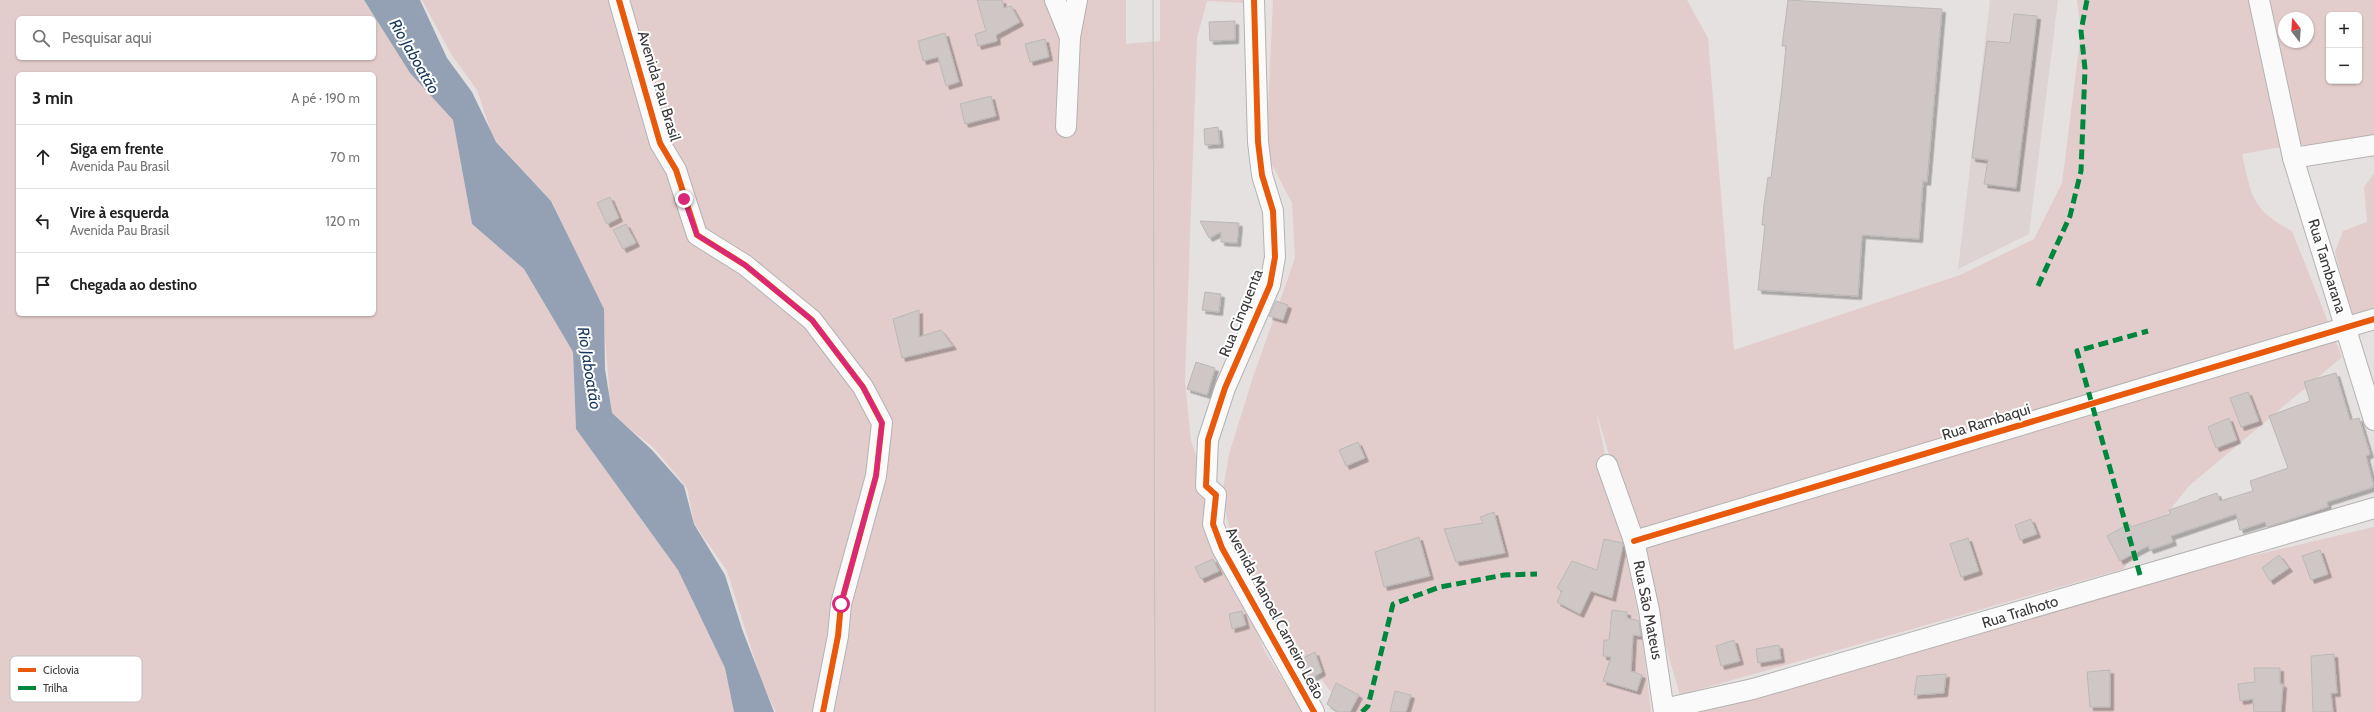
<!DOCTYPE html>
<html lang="pt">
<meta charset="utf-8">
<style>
body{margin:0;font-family:Cabin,sans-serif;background:#f6f6f6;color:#222}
.controls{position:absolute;right:12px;top:12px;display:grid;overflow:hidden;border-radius:6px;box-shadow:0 1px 3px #0004}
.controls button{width:36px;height:36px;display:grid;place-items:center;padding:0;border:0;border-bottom:1px solid #e0e0e0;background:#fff;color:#222;font:20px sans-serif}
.compass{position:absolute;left:2278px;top:12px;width:36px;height:36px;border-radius:50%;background:#fff;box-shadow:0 1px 3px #0004;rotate:343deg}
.stop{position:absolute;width:12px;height:12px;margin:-9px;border:3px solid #db2777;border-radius:50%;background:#fff}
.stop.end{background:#db2777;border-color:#fff;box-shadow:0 1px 4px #0008}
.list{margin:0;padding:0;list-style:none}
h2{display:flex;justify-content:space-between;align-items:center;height:52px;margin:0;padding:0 16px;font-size:17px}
h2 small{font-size:13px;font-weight:400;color:#767676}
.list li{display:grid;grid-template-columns:26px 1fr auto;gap:12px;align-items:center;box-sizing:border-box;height:64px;padding:0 16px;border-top:1px solid #e0e0e0}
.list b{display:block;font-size:15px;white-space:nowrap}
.list p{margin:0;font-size:13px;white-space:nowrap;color:#767676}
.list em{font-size:13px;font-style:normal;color:#767676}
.icon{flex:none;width:22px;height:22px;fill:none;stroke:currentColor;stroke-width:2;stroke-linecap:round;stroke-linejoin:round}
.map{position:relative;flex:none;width:2374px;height:712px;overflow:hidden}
.search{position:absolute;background:#fff;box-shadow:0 1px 3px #0004;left:16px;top:16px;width:360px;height:44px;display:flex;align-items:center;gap:10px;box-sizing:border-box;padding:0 14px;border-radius:6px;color:#767676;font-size:15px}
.panel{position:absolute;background:#fff;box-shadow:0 1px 3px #0004;left:16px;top:72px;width:360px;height:244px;border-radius:6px}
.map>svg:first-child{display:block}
.built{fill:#ddd3d3}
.green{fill:#e3cdcc;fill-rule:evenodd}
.water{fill:#94a1b4}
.building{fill:#cfc6c6;stroke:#bbb8b8;filter:url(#shadow)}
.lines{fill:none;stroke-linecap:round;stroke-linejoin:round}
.street-casing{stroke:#b5b2b2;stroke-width:22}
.street{stroke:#fbfafa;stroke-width:20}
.tram{stroke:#c1c0c0;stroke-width:1}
.quiet{stroke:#00873e;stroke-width:5;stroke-dasharray:10 5;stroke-linecap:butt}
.cycleway-casing{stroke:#fff;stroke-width:8}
.cycleway{stroke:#e8590c;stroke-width:6}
.route{stroke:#db2777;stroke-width:5}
.labels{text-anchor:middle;stroke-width:4;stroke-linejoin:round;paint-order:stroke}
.street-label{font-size:15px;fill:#393737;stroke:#fff}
.water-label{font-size:16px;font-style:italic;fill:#16375d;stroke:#fff}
.key{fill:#fff;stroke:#c4c3c3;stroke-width:1}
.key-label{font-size:11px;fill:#393737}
</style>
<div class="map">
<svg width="2374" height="712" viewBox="0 0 2374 712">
<defs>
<filter id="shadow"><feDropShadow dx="3.5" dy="3.5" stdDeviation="0" flood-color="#0004"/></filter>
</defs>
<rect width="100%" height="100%" fill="#e5e1e1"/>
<polygon class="built" points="1990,0 2058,0 2029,234 1958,269"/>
<g class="green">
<path d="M0 0H364L410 73 453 120 472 224 524 269 573 352 576 429 678 570 725 668 734 712H0ZM18 18H374V58H18ZM18 74H374V314H18Z"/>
<polygon points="422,0 1126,0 1126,44 1160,41 1160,0 1244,0 1244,3 1207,1 1197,38 1185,381 1191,441 1264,650 1303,712 776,712 763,686 727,571 694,523 687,488 654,448 611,414 603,310 552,202 493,138 477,90 451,54"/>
<path d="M1273 0H1687L1708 38 1734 350 1960 275 2034 239 2062 183 2081 31 2077 0H2374V157L2297 144 2242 154C2252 197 2251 209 2292 231L2342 357 2189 486 2123 569 1680 695 1596 411 1641 628 1651 712H1345L1236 559 1222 495 1229 454 1252 380 1295 258 1292 203 1266 153ZM2329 15H2359V81H2329ZM2284 18H2308V42H2284Z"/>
<polygon points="2374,173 2374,314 2351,315 2335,252 2343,231 2367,222 2364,187"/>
<polygon points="2374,527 2374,712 1671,712 2106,590"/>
</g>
<polygon class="water" points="364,0 420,0 447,58 472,92 496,142 551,201 604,309 605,369 612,413 652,450 684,486 694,524 725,575 742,629 774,712 734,712 725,668 678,570 576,429 573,352 524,269 472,224 453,120 410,73"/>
<g class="building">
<polygon points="977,0 1002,0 1004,8 1011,6 1020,22 996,35 997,41 978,46 975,34 986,31"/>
<polygon points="1788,0 1942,9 1927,182 1923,181 1919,239 1862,235 1858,296 1758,290 1765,225 1762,225 1764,205 1768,177 1771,178 1782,87 1786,46 1782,46"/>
<polygon points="2014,14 2037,16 2016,188 1984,184 1988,160 1972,158 1987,41 2010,43"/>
<polygon points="1235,21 1235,40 1210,41 1209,22"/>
<polygon points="945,33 959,82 946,86 938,57 923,61 918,41"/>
<polygon points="1045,39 1049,57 1030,62 1025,44"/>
<polygon points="991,96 996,116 965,124 960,104"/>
<polygon points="1218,127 1220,144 1205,145 1204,129"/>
<polygon points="610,197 619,218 607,224 597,203"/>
<polygon points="1200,221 1239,223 1237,243 1221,242 1221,232 1209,238"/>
<polygon points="626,224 636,243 623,249 613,230"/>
<polygon points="1205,292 1221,294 1219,312 1202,310"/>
<polygon points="1276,301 1288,305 1283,320 1269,316"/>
<polygon points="919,310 919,337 941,330 953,346 902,358 893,319"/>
<polygon points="1196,362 1215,368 1207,395 1187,389"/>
<polygon points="2336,373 2350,420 2359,418 2370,454 2366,456 2374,487 2327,502 2328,507 2267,527 2265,522 2240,530 2236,514 2171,536 2173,542 2150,550 2148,546 2120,561 2107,536 2129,524 2131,527 2170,514 2169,510 2199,500 2199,499 2217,493 2220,501 2253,491 2250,481 2288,468 2269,416 2310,401 2304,382"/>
<polygon points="2248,392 2259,421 2241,427 2230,398"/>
<polygon points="2229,418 2237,440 2216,448 2208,427"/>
<polygon points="1358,442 1365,458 1346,466 1339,450"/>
<polygon points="1494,512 1505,553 1456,562 1444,529 1483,523 1480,517"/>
<polygon points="2031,519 2037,534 2020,540 2015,525"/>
<polygon points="1419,537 1430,576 1384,587 1375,552"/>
<polygon points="1968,538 1979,571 1961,577 1950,544"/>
<polygon points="1604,539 1623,543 1623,545 1612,598 1591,591 1580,614 1557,602 1562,591 1557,588 1572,561 1597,570"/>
<polygon points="2320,550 2328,574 2311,580 2302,556"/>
<polygon points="2279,555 2289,568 2270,581 2262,568"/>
<polygon points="1213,559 1219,571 1201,579 1195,567"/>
<polygon points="1612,610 1627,612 1627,618 1639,621 1641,636 1633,635 1631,671 1642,675 1637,691 1603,681 1611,657 1603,656 1604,640 1609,640"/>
<polygon points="1242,611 1246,625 1232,629 1229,614"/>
<polygon points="1734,640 1740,661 1721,666 1716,646"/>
<polygon points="1779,645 1781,659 1758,663 1756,649"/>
<polygon points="1315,652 1322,672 1309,680 1299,660"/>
<polygon points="2334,654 2337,693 2331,693 2333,712 2313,712 2311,656"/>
<polygon points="2254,668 2280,668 2280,684 2283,684 2281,712 2254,712 2253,699 2240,701 2238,684 2255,682"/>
<polygon points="2110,670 2110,707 2090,707 2087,672"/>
<polygon points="1946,674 1944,693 1914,695 1917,676"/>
<polygon points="1336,683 1359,695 1350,712 1338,712 1327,704"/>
<polygon points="1395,691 1411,695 1406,712 1390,712"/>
</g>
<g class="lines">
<defs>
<g id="street">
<polyline points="619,0 660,143 676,170 697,235 745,265 812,320 863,387 882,423 876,476 841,604 838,636 823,712"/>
<polyline points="1055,0 1070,37"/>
<polyline points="1254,0 1258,142 1262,175 1273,211 1275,257 1270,285 1225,388 1208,440 1206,486 1216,495 1213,524 1222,548 1314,712"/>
<polyline points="2259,0 2293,158 2374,420"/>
<polyline points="1066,127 1070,37 1077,0"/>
<polyline points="2293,158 2374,145"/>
<polyline points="1607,465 1634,541 1649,610 1664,712"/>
<polyline points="1634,541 2374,319"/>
<polyline points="1664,709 1753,689 2374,508"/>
</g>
</defs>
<use href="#street" class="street-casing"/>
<use href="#street" class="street"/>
<polyline class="tram" points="1153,0 1155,712"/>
<g class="quiet">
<polyline points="2038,286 2070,216 2081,171 2085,69 2081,31 2087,0"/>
<polyline points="2140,575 2077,351 2148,331"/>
<polyline points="1362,712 1368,706 1393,604 1440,587 1504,575 1537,574"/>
</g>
<defs>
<g id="cycleway">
<polyline points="619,0 660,143 676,170 697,235 745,265 812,320 863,387 882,423 876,476 841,604 838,636 823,712"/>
<polyline points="1254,0 1258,142 1262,175 1273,211 1275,257 1270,285 1225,388 1208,440 1206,486 1216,495 1213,524 1222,548 1314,712"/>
<polyline points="1634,541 2374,319"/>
</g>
</defs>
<use href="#cycleway" class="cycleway-casing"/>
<use href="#cycleway" class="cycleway"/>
</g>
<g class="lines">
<polyline class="route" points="684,199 697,235 745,265 812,320 863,387 882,423 876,476 841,604"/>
</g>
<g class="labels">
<g class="street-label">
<text transform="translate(659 86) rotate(73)" y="5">Avenida Pau Brasil</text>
<text transform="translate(2327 266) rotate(73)" y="5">Rua Tambarana</text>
<text transform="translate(1241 313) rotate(-68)" y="5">Rua Cinquenta</text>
<text transform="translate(1986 422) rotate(-17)" y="5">Rua Rambaqui</text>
<text transform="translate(1648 610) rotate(79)" y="5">Rua São Mateus</text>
<text transform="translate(2020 612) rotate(-17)" y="5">Rua Tralhoto</text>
<text transform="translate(1275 613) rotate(62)" y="5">Avenida Manoel Carneiro Leão</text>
</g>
<g class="water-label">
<text transform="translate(415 56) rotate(60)" y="6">Rio Jaboatão</text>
<text transform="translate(590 368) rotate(81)" y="6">Rio Jaboatão</text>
</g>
</g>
<rect x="10" y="656" width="132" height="46" rx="6" class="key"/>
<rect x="18" y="668" width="18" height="4" fill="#e8590c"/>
<rect x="18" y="686" width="18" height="4" fill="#00873e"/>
<g class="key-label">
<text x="43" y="674">Ciclovia</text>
<text x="43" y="692">Trilha</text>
</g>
</svg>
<div class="controls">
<button>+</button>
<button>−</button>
</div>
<svg class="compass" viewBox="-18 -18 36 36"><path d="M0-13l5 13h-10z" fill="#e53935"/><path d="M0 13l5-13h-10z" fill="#767676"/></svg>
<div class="stop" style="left:841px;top:604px"></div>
<div class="stop end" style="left:684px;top:199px"></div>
<div class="search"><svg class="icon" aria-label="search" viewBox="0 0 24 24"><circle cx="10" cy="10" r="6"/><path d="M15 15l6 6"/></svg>Pesquisar aqui</div>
<section class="panel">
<h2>3 min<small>A pé · 190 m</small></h2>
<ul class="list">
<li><svg class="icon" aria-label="ahead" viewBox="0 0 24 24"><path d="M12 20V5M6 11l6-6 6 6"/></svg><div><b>Siga em frente</b><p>Avenida Pau Brasil</p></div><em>70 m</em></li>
<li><svg class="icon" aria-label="left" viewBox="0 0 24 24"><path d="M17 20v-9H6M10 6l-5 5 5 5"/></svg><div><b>Vire à esquerda</b><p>Avenida Pau Brasil</p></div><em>120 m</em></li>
<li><svg class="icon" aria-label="arrive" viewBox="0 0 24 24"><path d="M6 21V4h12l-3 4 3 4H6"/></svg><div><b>Chegada ao destino</b></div></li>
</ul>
</section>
</div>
